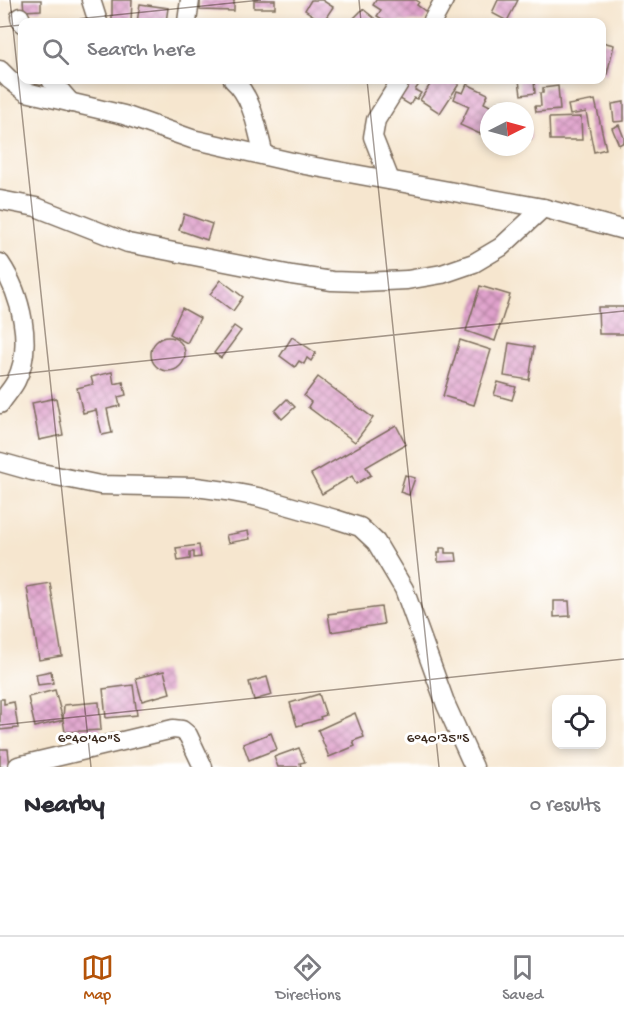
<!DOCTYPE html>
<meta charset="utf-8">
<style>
body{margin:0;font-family:"Gochi Hand",sans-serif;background:#f2f2f3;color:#2b2b33}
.controls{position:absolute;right:18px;bottom:18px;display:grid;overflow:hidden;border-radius:12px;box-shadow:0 3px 9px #0003}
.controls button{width:54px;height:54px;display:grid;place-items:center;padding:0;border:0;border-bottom:2px solid #e1e1e2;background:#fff;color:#2b2b33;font:30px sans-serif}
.compass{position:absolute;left:480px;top:102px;width:54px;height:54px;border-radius:50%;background:#fff;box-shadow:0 3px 9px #0003;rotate:84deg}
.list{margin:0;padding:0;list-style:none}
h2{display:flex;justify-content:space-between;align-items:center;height:78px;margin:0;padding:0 24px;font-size:26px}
h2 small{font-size:20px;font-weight:400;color:#7c7c81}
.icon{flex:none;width:33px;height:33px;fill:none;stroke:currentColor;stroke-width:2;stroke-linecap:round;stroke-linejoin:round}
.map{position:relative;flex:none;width:624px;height:767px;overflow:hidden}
.search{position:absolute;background:#fff;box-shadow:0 3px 9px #0003;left:18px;right:18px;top:18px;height:66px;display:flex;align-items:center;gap:15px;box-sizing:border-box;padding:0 21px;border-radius:12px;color:#7c7c81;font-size:22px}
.sheet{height:168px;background:#fff}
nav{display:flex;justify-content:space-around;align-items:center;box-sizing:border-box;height:84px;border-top:2px solid #e1e1e2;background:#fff;font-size:16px;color:#7c7c81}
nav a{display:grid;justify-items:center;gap:3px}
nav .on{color:#b45309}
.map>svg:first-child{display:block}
.building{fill:url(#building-cross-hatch)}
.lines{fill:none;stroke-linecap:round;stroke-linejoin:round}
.street-casing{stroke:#7c6c5c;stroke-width:21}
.street{stroke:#fff;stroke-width:18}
.ticks{fill:none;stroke:#3b2a1e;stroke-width:1.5;stroke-opacity:0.45}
.ticks-label{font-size:15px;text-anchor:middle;fill:#3b2a1e;stroke:#fff;stroke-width:6;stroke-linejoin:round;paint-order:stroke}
</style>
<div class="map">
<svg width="624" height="767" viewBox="0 0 624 767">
<defs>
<pattern id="building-cross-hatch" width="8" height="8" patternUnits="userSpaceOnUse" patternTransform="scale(1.5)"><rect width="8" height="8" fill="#e0a2cc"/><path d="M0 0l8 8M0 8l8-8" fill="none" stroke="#b784a5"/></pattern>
</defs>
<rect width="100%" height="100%" fill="#fff"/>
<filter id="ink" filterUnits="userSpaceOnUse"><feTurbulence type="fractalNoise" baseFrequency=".0167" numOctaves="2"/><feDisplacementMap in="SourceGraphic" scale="12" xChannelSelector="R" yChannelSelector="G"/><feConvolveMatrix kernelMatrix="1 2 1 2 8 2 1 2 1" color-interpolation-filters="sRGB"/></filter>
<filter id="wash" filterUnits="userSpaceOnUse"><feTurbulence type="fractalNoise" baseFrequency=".008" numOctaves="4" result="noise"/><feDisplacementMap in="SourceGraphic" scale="24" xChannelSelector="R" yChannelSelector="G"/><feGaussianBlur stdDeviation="1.35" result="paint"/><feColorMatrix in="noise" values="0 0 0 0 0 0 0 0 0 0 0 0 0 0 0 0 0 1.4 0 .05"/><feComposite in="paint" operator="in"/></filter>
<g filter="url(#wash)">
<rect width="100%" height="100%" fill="#f6e6cf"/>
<g id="blocks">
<g class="building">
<polygon points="23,0 41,0 41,10 24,11"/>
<polygon points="112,0 132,0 131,22 112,22"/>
<polygon points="200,0 234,0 234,11 200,10"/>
<rect x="254" y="0" width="21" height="8"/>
<polygon points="311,0 322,0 333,7 323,22 305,10"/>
<polygon points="376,0 416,0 419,2 417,5 429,14 423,22 387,22 377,16 381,10 373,5"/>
<polygon points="498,0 518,0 507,21 492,13"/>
<polygon points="140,4 168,8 166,22 137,22"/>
<polygon points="363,9 379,22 350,22"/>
<polygon points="602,42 614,45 607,74 602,72"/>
<polygon points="409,80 414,80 420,83 415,90 421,93 417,99 414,98 410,105 397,97"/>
<polygon points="433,80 452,80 459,84 440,113 420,100"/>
<polygon points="519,80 534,80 535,93 521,95"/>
<polygon points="467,84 488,94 484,103 492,107 489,111 489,114 480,134 460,125 469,106 454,99 457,91 463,93"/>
<polygon points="558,86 560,110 536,112 535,106 541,106 540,93 543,93 543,88"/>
<polygon points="595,100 606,149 594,152 586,112 570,115 568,105"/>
<polygon points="624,102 624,121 614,122 612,104"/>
<polygon points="581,117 582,140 550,140 549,118"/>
<polygon points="525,121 529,121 531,139 525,140"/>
<polygon points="619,125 624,138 624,142 619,145 612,128"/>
<polygon points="184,214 212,224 207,240 179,230"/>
<polygon points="221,280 243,297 233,311 210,294"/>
<polygon points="480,286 510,295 495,341 466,331"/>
<polygon points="598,307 624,307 624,334 599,334"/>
<polygon points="182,308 200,318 187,343 170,334"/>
<polygon points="234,326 241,331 221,358 214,353"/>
<polygon points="292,337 316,353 311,361 307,358 304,364 299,361 295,367 280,356"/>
<circle cx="168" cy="354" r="17"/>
<polygon points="460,340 491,350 474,405 443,396"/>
<polygon points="509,343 534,347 529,380 504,376"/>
<polygon points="112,372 114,384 123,382 126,395 118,397 120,406 107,409 112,433 102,435 96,410 83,413 77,388 93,384 91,377"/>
<polygon points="318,377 373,418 355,442 308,407 311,402 304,396"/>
<polygon points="498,382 516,387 512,400 494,395"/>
<polygon points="56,398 63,435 39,440 32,403"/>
<polygon points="287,399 295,407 282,419 275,411"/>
<polygon points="396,425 406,444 366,467 371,475 356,484 352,476 322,494 311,474"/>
<polygon points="405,475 415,478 409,495 400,492"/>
<polygon points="248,531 250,539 228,543 226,535"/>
<polygon points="199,545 201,557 194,558 194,552 190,552 190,559 178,561 176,548"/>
<polygon points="440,548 445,548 445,553 456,553 457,561 438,562 438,553 440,553"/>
<polygon points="50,583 62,656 39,660 27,587"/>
<polygon points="554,601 569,601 570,616 554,617"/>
<polygon points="381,607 384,624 331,632 328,614"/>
<polygon points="51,671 53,683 38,685 36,674"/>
<polygon points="164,671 170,693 142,701 136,678"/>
<polygon points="267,677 272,695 254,700 249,682"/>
<polygon points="133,685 137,715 106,718 103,689"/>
<polygon points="55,690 63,720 64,705 99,702 101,730 65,732 63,720 35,727 28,697"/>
<polygon points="319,694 326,715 320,717 321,719 297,726 290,703"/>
<polygon points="0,699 4,699 4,704 14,702 18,728 0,730"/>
<polygon points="355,713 364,737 353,741 355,746 329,757 318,730"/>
<polygon points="271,733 277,749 249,760 243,744"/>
<polygon points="299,748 305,762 300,763 301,767 278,767 274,757"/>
<polygon points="0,749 8,749 10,767 0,767"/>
</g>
</g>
</g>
<g filter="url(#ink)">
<use href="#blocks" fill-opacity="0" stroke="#7c6c5c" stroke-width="1.5"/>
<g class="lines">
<defs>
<g id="street">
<polyline points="91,0 98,22"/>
<polyline points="20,17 22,23"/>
<polyline points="187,22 190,0"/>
<polyline points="432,22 444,0"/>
<polyline points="0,70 9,79 26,92 124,115 192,139 305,165 543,208 624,230"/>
<polyline points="51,80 71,103"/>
<path d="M233 80C253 97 257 130 264 155"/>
<polyline points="390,180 373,137 376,120 401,80"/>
<polyline points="0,200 36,207 128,243 292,275 332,281 362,282 407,280 442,274 474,263 501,247 543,208"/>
<path d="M0 263C21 294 34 346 16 381 12 389 5 396 0 404"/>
<polyline points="0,462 32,471 100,485 196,487 226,491 258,497 335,519 360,527 376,542 404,589 446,705 474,767"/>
<polyline points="18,766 173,729 182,730 188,735 203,767"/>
</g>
</defs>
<use href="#street" class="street-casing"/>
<use href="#street" class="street"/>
</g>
</g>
<path class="ticks" d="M10 0 91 767M359 0 361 22M47 22 261 0M0 27 22 25M367 80 439 767M0 376 624 311M0 725 624 659"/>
<g class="ticks-label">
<text x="89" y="742">6°40'40"S</text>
<text x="438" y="742">6°40'35"S</text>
</g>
</svg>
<div class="controls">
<button><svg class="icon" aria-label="locate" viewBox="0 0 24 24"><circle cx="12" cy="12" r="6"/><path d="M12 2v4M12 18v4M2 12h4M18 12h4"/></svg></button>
</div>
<svg class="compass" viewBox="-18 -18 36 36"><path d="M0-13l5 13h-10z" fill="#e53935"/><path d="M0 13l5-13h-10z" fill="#7c7c81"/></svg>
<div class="search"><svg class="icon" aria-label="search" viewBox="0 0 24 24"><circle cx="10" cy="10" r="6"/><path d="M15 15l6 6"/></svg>Search here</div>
</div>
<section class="sheet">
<h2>Nearby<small>0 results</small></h2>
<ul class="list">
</ul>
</section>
<nav>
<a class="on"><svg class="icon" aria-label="map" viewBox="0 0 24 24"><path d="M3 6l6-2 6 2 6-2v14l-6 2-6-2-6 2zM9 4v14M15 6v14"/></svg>Map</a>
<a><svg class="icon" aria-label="directions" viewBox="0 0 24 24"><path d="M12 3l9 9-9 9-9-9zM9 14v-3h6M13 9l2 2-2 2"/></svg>Directions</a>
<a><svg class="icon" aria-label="saved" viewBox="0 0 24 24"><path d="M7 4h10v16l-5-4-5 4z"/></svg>Saved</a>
</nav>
